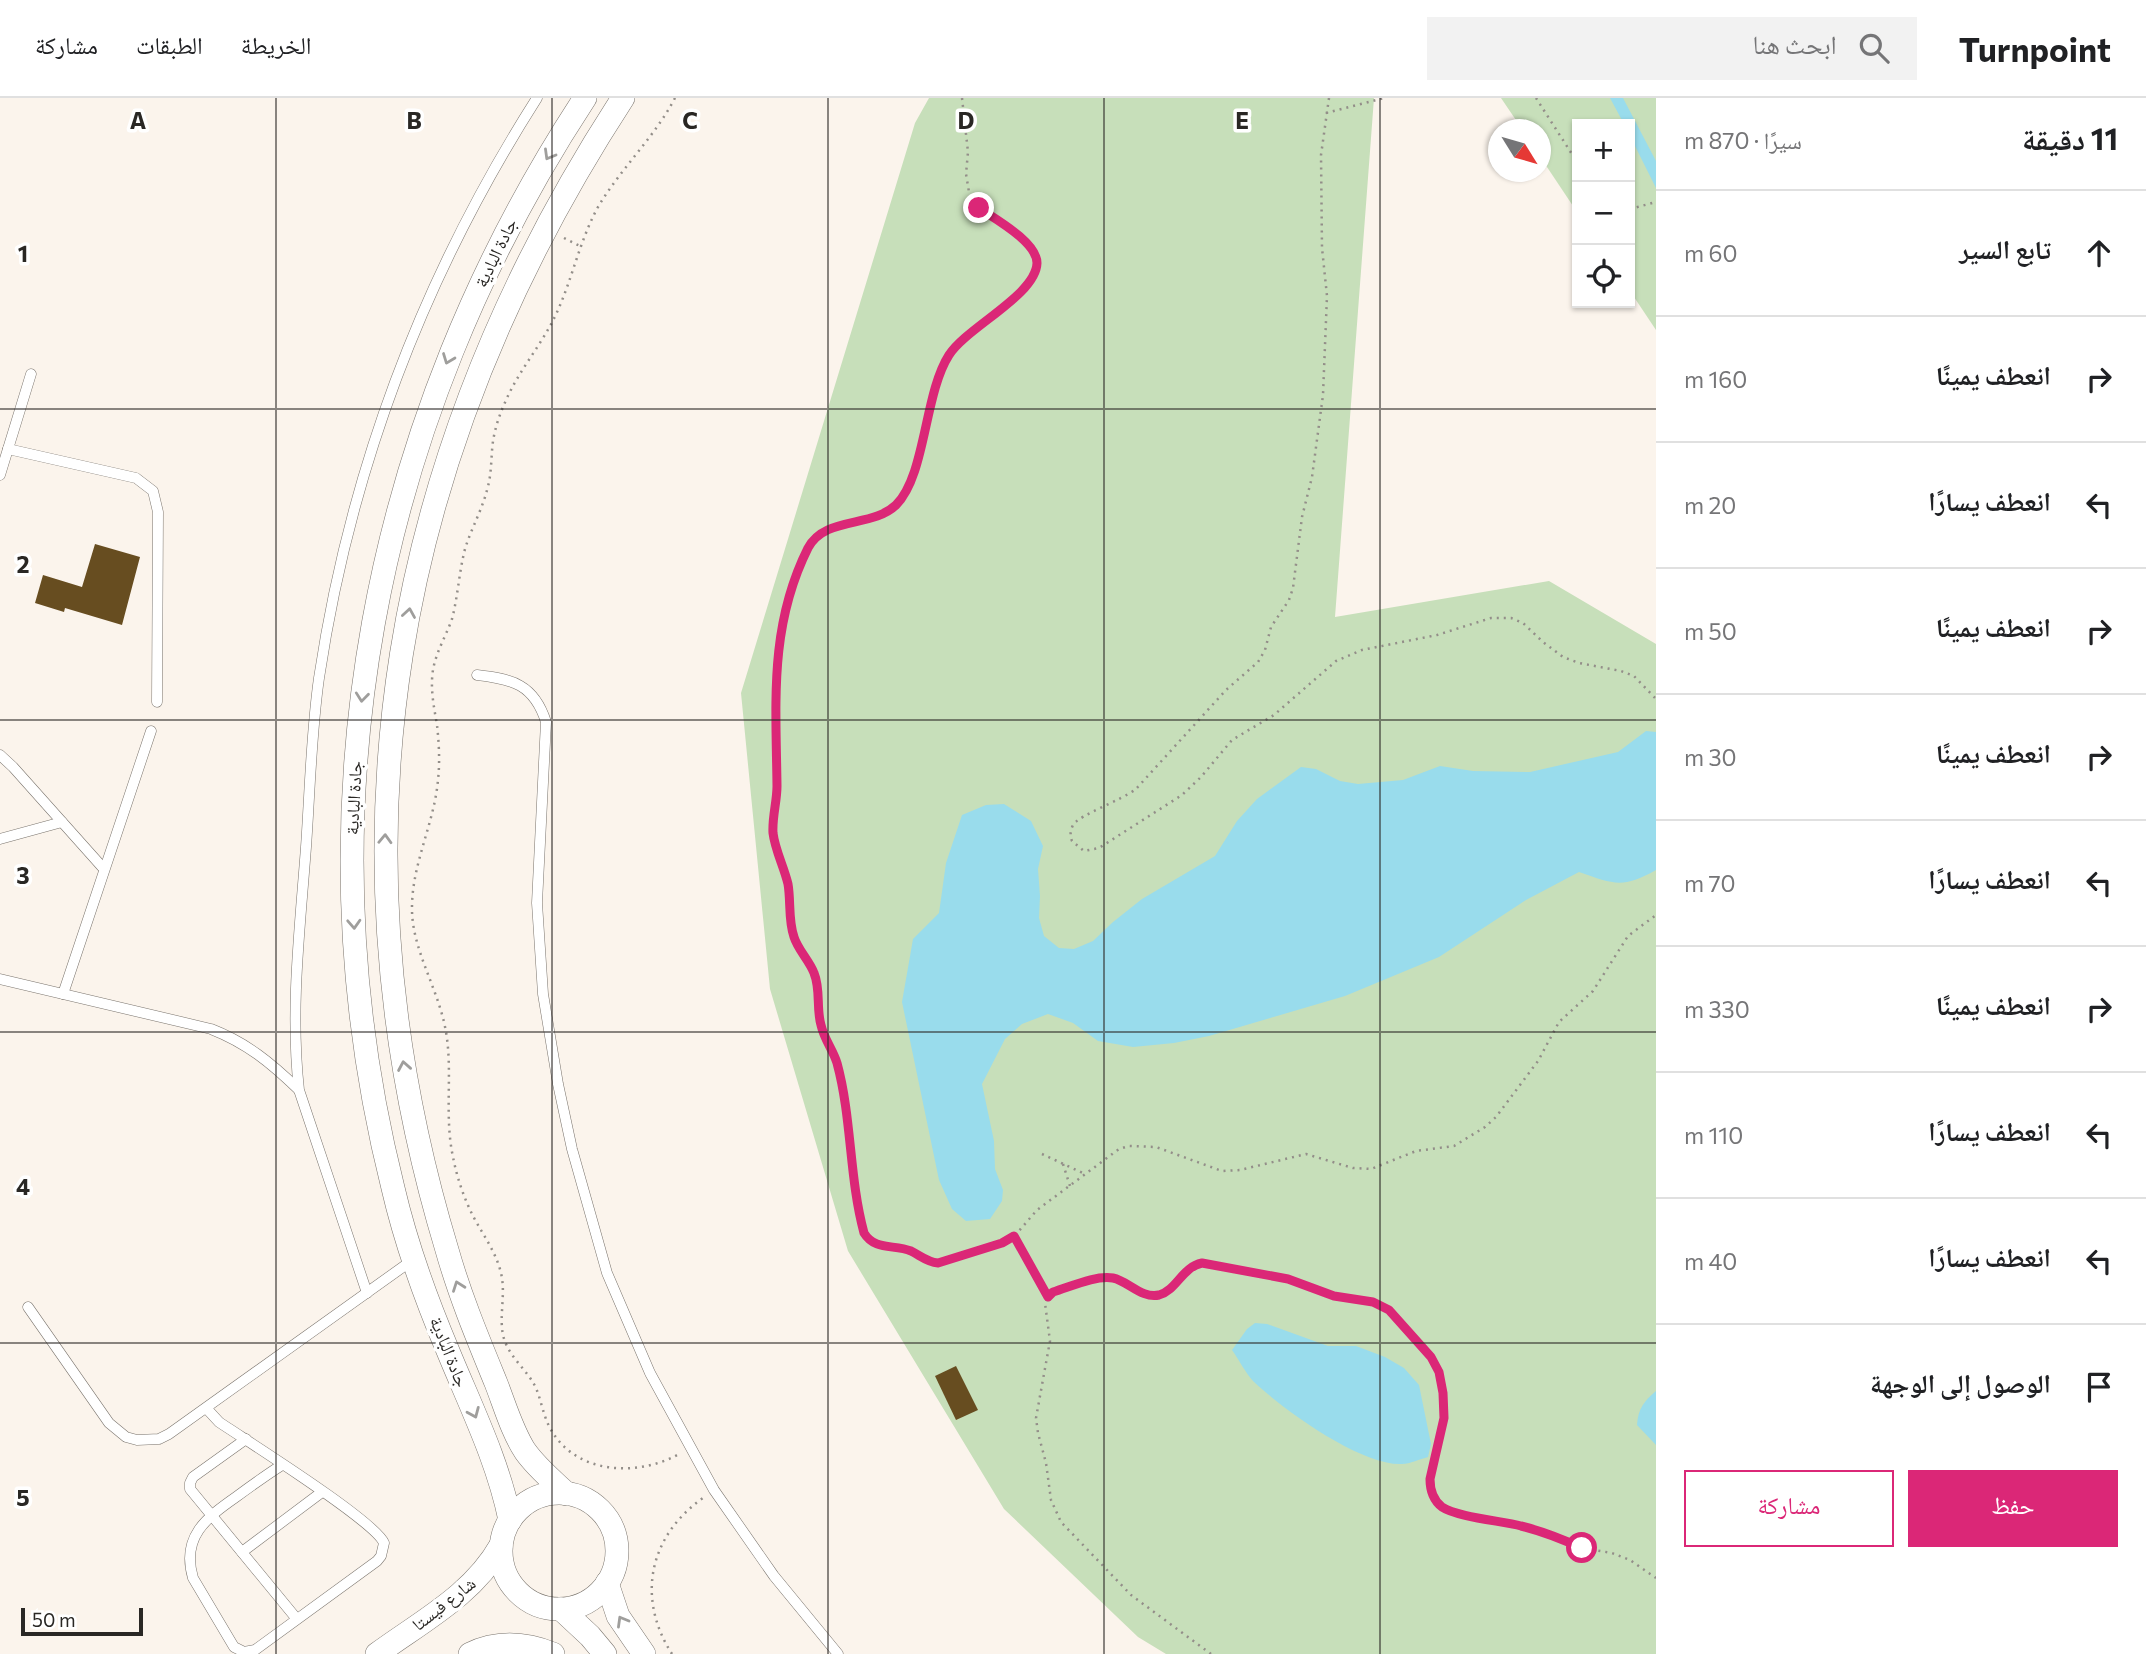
<!DOCTYPE html>
<html lang="ar">
<meta charset="utf-8">
<style>
body{margin:0;font-family:Commissioner,"Noto Naskh Arabic",sans-serif;background:#f2f2f2;color:#202124;direction:rtl}
.controls{position:absolute;right:21px;top:21px;display:grid;overflow:hidden;border-radius:0px;box-shadow:0 2px 5px #0004}
.controls button{width:63px;height:63px;display:grid;place-items:center;padding:0;border:0;border-bottom:2px solid #e0e0e0;background:#fff;color:#202124;font:35px sans-serif}
.compass{position:absolute;left:1488px;top:21px;width:63px;height:63px;border-radius:50%;background:#fff;box-shadow:0 2px 5px #0004;rotate:127deg}
.scale{position:absolute;left:21px;bottom:18px;width:122px;box-sizing:border-box;padding-left:7px;border:4px solid #292724;border-top:0;font-size:19px;line-height:24px;white-space:nowrap;color:#292724;-webkit-text-stroke:5px #fff;paint-order:stroke}
.stop{position:absolute;width:21px;height:21px;margin:-16px;border:5px solid #db2777;border-radius:50%;background:#fff}
.stop.end{background:#db2777;border-color:#fff;box-shadow:0 2px 7px #0008}
.list{margin:0;padding:0;list-style:none}
h2{display:flex;justify-content:space-between;align-items:center;height:91px;margin:0;padding:0 28px;font-size:30px}
h2 small{font-size:23px;font-weight:400;color:#757577}
.list li{display:grid;grid-template-columns:46px 1fr auto;gap:21px;align-items:center;box-sizing:border-box;height:126px;padding:0 28px;border-top:2px solid #e0e0e0}
.list b{display:block;font-size:26px;white-space:nowrap}
.list em{font-size:23px;font-style:normal;color:#757577}
.actions{display:flex;gap:14px;padding:21px 28px}
.actions a{flex:1;padding:16px 0;border:2px solid #db2777;border-radius:0px;text-align:center;font-size:24px;color:#db2777}
.actions .main{background:#db2777;color:#fff}
.icon{flex:none;width:38px;height:38px;fill:none;stroke:currentColor;stroke-width:2;stroke-linecap:round;stroke-linejoin:round}
.map{position:relative;flex:none;width:1656px;height:1556px;overflow:hidden;direction:ltr}
header{display:flex;align-items:center;gap:42px;box-sizing:border-box;height:98px;padding:0 35px;background:#fff;border-bottom:2px solid #e0e0e0}
header strong{font-size:33px}
nav{display:flex;gap:38px;margin-inline-start:auto;font-size:24px}
.search{width:490px;height:63px;background:#f2f2f2;display:flex;align-items:center;gap:18px;box-sizing:border-box;padding:0 24px;border-radius:0px;color:#757577;font-size:26px}
main{display:flex}
aside{flex:1;background:#fff}
.map>svg:first-child{display:block}
.green{fill:#c7dfba}
.water{fill:#99dcec}
.building{fill:#674d20}
.lines{fill:none;stroke-linecap:round;stroke-linejoin:round}
.service-casing{stroke:#7a746d;stroke-width:11}
.tertiary-casing{stroke:#7a746d;stroke-width:24}
.path{stroke:#938e89;stroke-width:2.5;stroke-dasharray:2 5;stroke-linecap:butt}
.service{stroke:#fff;stroke-width:10}
.tertiary{stroke:#fff;stroke-width:23}
.oneway{stroke:#9f9e9c}
.route{stroke:#db2777;stroke-width:9}
.grid{fill:none;stroke:#292724;stroke-width:2;stroke-opacity:0.55}
.labels{text-anchor:middle;stroke-width:7;stroke-linejoin:round;paint-order:stroke}
.street-label{font-size:18px;fill:#292724;stroke:#fff}
.grid-label{font-size:23px;text-anchor:middle;font-weight:bold;fill:#292724;stroke:#fff;stroke-width:7;stroke-linejoin:round;paint-order:stroke}
</style>
<header>
<strong>Turnpoint</strong>
<div class="search"><svg class="icon" aria-label="search" viewBox="0 0 24 24"><circle cx="10" cy="10" r="6"/><path d="M15 15l6 6"/></svg>ابحث هنا</div>
<nav><a>الخريطة</a><a>الطبقات</a><a>مشاركة</a></nav>
</header>
<main>
<aside>
<h2>11 دقيقة<small>سيرًا · 870 m</small></h2>
<ul class="list">
<li><svg class="icon" aria-label="ahead" viewBox="0 0 24 24"><path d="M12 20V5M6 11l6-6 6 6"/></svg><div><b>تابع السير</b></div><em>60 m</em></li>
<li><svg class="icon" aria-label="right" viewBox="0 0 24 24"><path d="M7 20v-9h11M14 6l5 5-5 5"/></svg><div><b>انعطف يمينًا</b></div><em>160 m</em></li>
<li><svg class="icon" aria-label="left" viewBox="0 0 24 24"><path d="M17 20v-9H6M10 6l-5 5 5 5"/></svg><div><b>انعطف يسارًا</b></div><em>20 m</em></li>
<li><svg class="icon" aria-label="right" viewBox="0 0 24 24"><path d="M7 20v-9h11M14 6l5 5-5 5"/></svg><div><b>انعطف يمينًا</b></div><em>50 m</em></li>
<li><svg class="icon" aria-label="right" viewBox="0 0 24 24"><path d="M7 20v-9h11M14 6l5 5-5 5"/></svg><div><b>انعطف يمينًا</b></div><em>30 m</em></li>
<li><svg class="icon" aria-label="left" viewBox="0 0 24 24"><path d="M17 20v-9H6M10 6l-5 5 5 5"/></svg><div><b>انعطف يسارًا</b></div><em>70 m</em></li>
<li><svg class="icon" aria-label="right" viewBox="0 0 24 24"><path d="M7 20v-9h11M14 6l5 5-5 5"/></svg><div><b>انعطف يمينًا</b></div><em>330 m</em></li>
<li><svg class="icon" aria-label="left" viewBox="0 0 24 24"><path d="M17 20v-9H6M10 6l-5 5 5 5"/></svg><div><b>انعطف يسارًا</b></div><em>110 m</em></li>
<li><svg class="icon" aria-label="left" viewBox="0 0 24 24"><path d="M17 20v-9H6M10 6l-5 5 5 5"/></svg><div><b>انعطف يسارًا</b></div><em>40 m</em></li>
<li><svg class="icon" aria-label="arrive" viewBox="0 0 24 24"><path d="M6 21V4h12l-3 4 3 4H6"/></svg><div><b>الوصول إلى الوجهة</b></div></li>
</ul>
<div class="actions"><a class="main">حفظ</a><a>مشاركة</a></div>
</aside>
<div class="map">
<svg width="1656" height="1556" viewBox="0 0 1656 1556">
<rect width="100%" height="100%" fill="#fbf4ec"/>
<g class="green">
<polygon points="929,0 1374,0 1335,519 1549,483 1656,546 1656,1556 1166,1556 1138,1539 1004,1411 848,1153 770,891 741,595 915,25"/>
<polygon points="1501,0 1656,0 1656,232 1630,193 1630,26 1577,26 1577,114 1541,60 1540,32 1522,31"/>
</g>
<g class="water">
<polygon points="1610,0 1623,0 1656,63 1656,90 1630,38 1630,26 1624,26"/>
<path d="M1646 633 1656 634V772C1622 791 1614 786 1579 774L1526 802 1439 859 1345 898 1209 938 1174 945 1133 949 1098 943 1073 925 1048 916 1022 926 1005 941 982 986 994 1043 995 1071 1003 1092 1002 1103 990 1121 966 1123 952 1111 939 1082 902 904 913 841 939 815 946 765 962 717 986 707 1004 706 1031 723 1043 748 1038 771 1040 798 1039 820 1044 838 1059 850 1074 851 1093 843 1113 824 1142 801 1215 758 1237 723 1257 701 1301 669 1316 671 1340 683 1358 686 1403 682 1440 668 1473 673 1530 674 1618 654Z"/>
<path d="M1255 1225 1267 1226 1328 1248H1356L1385 1259 1404 1270 1419 1287 1431 1346 1428 1359C1420 1361 1410 1366 1402 1366 1361 1368 1282 1311 1253 1283 1245 1274 1239 1262 1232 1252L1247 1231Z"/>
<path d="M1656 1293V1347L1637 1327C1638 1311 1644 1303 1656 1293Z"/>
</g>
<g class="building">
<polygon points="95,446 140,459 122,527 65,510 64,514 35,505 43,477 82,489"/>
<polygon points="956,1268 978,1312 956,1322 935,1278"/>
</g>
<g class="lines">
<defs>
<g id="service">
<polyline points="8,351 136,380 153,393 158,414 157,604"/>
<polyline points="0,377 31,276"/>
<path d="M477 577C512 581 534 586 546 624L537 805 543 896 558 986 572 1051 607 1175 650 1275 714 1392 774 1478 838 1556"/>
<polyline points="0,657 13,669 104,771"/>
<polyline points="0,741 62,724"/>
<path d="M0 881 211 931C247 945 271 965 298 991"/>
<polyline points="63,896 151,633"/>
<path d="M367 1195 299 992C290 911 300 830 306 749 310 693 311 636 319 580 350 373 424 177 537 0"/>
<polyline points="28,1209 109,1325 126,1339 137,1342 159,1341 169,1336 414,1161"/>
<path d="M207 1311 219 1324C247 1343 375 1423 384 1445L381 1458 377 1463 255 1552 244 1554 234 1549 193 1480C181 1439 206 1420 236 1399 251 1388 266 1377 282 1367"/>
<polyline points="246,1341 193,1379 190,1385 190,1391 296,1520"/>
<polyline points="242,1454 322,1394"/>
</g>
<g id="tertiary">
<circle cx="559" cy="1453" r="58"/>
<path d="M567 1396C552 1382 537 1370 525 1353 512 1333 505 1308 496 1285 478 1241 460 1198 447 1152 323 742 391 356 623 0"/>
<path d="M510 1422C498 1363 471 1309 448 1253 426 1201 406 1146 393 1090 298 712 372 324 585 0"/>
<polyline points="607,1485 618,1518 644,1556"/>
<polyline points="561,1511 590,1538 605,1556"/>
<path d="M377 1556C422 1523 473 1497 501 1447"/>
<path d="M470 1556C497 1543 526 1545 553 1556"/>
</g>
</defs>
<use href="#service" class="service-casing"/>
<use href="#tertiary" class="tertiary-casing"/>
<g class="path">
<path d="M675 0C654 40 621 70 598 109 580 142 573 178 558 212 544 244 521 269 507 300 499 317 493 335 492 353 491 366 491 379 487 392 482 412 471 431 465 451 459 474 458 498 452 521 446 538 436 554 433 572 430 591 434 609 437 627 439 645 440 664 438 682 434 727 411 767 412 813 413 854 439 892 446 934 453 975 444 1017 453 1059 457 1080 464 1100 473 1118 483 1137 496 1154 501 1175 506 1196 499 1217 503 1237 508 1259 527 1271 536 1290 541 1302 543 1316 549 1328 573 1376 636 1380 679 1356"/>
<polyline points="962,0 968,54 966,76 969,94 979,110 1031,147 1037,160 1035,175 1020,194 961,241 947,260 937,283 911,380 902,400 895,408 877,419 826,433 811,445 785,512 777,555 774,600 777,692 773,733 788,787 794,840 816,878 821,929 837,966 862,1129 867,1140 877,1147 910,1153 929,1164 942,1165 1008,1142 1018,1134 1037,1112 1119,1051 1129,1048 1156,1049 1222,1073 1240,1072 1306,1056 1353,1070 1371,1071 1416,1053 1454,1048 1485,1029 1496,1019 1538,963 1559,924 1593,893 1628,838 1656,817"/>
<path d="M1329 0 1321 57 1322 150 1327 198 1323 297 1312 379 1302 419 1293 490 1289 502 1271 529 1265 552 1258 564 1226 592 1136 691C1122 702 1079 717 1073 727 1070 733 1070 738 1072 743L1084 753 1099 750 1182 697 1201 679 1232 642 1274 617 1336 563 1362 552 1437 537 1491 520H1511L1523 525 1543 544 1563 559 1579 565 1621 573 1634 578 1656 601"/>
<polyline points="1536,0 1577,64"/>
<polyline points="1326,15 1384,0"/>
<polyline points="1630,111 1656,104"/>
<polyline points="564,140 580,148"/>
<polyline points="1042,1056 1085,1076"/>
<polyline points="1063,1066 1070,1088"/>
<polyline points="1014,1138 1048,1199"/>
<path d="M672 1556C636 1500 649 1438 703 1400"/>
<path d="M1211 1556 1131 1497 1061 1424 1051 1402 1046 1365 1038 1335 1036 1320 1050 1243 1045 1205 1048 1199 1053 1194C1070 1189 1095 1177 1113 1180 1128 1183 1142 1201 1159 1197 1177 1192 1182 1169 1202 1165L1288 1181 1334 1198 1373 1204 1389 1212 1431 1259 1439 1274 1443 1295 1444 1319 1430 1381V1389L1436 1403 1449 1413 1519 1427 1566 1442 1582 1450 1612 1455 1630 1462 1656 1480"/>
</g>
<use href="#service" class="service"/>
<use href="#tertiary" class="tertiary"/>
</g>
<defs><path id="oneway-chevron" d="M-2-3.5L2.5 0L-2 3.5" fill="none" stroke-width="1.6" stroke-linecap="round" stroke-linejoin="round" transform="scale(1.75)"/></defs>
<g class="oneway">
<use href="#oneway-chevron" transform="translate(549 57) rotate(120)"/>
<use href="#oneway-chevron" transform="translate(448 261) rotate(111)"/>
<use href="#oneway-chevron" transform="translate(409 515) rotate(-81)"/>
<use href="#oneway-chevron" transform="translate(362 599) rotate(96)"/>
<use href="#oneway-chevron" transform="translate(385 741) rotate(-88)"/>
<use href="#oneway-chevron" transform="translate(354 826) rotate(87)"/>
<use href="#oneway-chevron" transform="translate(404 968) rotate(-100)"/>
<use href="#oneway-chevron" transform="translate(458 1188) rotate(-110)"/>
<use href="#oneway-chevron" transform="translate(474 1315) rotate(67)"/>
<use href="#oneway-chevron" transform="translate(622 1523) rotate(-120)"/>
</g>
<g class="lines">
<path class="route" d="M979 110C995 121 1037 144 1037 165 1036 197 967 229 949 257 924 296 926 377 896 407 872 430 825 418 808 450 769 528 776 604 777 688 777 704 772 719 773 735 775 752 784 769 788 786 791 803 788 822 794 839 798 852 809 862 814 875 821 892 816 910 821 927 824 941 833 952 837 965 852 1020 849 1080 864 1135 875 1153 894 1146 911 1153 921 1158 927 1164 938 1165L1002 1145 1014 1138 1048 1199 1053 1194C1070 1189 1095 1177 1113 1180 1128 1183 1142 1201 1159 1197 1177 1192 1182 1169 1202 1165L1288 1181 1334 1198 1373 1204 1389 1212 1431 1259 1439 1274 1443 1295 1444 1320 1430 1381C1430 1392 1433 1402 1442 1409 1457 1419 1502 1423 1521 1428 1542 1433 1562 1441 1582 1450"/>
</g>
<path class="grid" d="M276 0V1556M552 0V1556M828 0V1556M1104 0V1556M1380 0V1556M0 311H1656M0 622H1656M0 934H1656M0 1245H1656"/>
<g class="labels">
<g class="street-label">
<text transform="translate(496 155) rotate(-64)" y="6">جادة البادية</text>
<text transform="translate(354 700) rotate(-87)" y="6">جادة البادية</text>
<text transform="translate(449 1254) rotate(68)" y="6">جادة البادية</text>
<text transform="translate(444 1506) rotate(-38)" y="6">شارع فيستا</text>
</g>
</g>
<g class="grid-label">
<text x="138" y="31">A</text>
<text x="414" y="31">B</text>
<text x="690" y="31">C</text>
<text x="966" y="31">D</text>
<text x="1242" y="31">E</text>
<text x="23" y="164">1</text>
<text x="23" y="475">2</text>
<text x="23" y="786">3</text>
<text x="23" y="1097">4</text>
<text x="23" y="1408">5</text>
</g>
</svg>
<div class="controls">
<button>+</button>
<button>−</button>
<button><svg class="icon" aria-label="locate" viewBox="0 0 24 24"><circle cx="12" cy="12" r="6"/><path d="M12 2v4M12 18v4M2 12h4M18 12h4"/></svg></button>
</div>
<svg class="compass" viewBox="-18 -18 36 36"><path d="M0-13l5 13h-10z" fill="#e53935"/><path d="M0 13l5-13h-10z" fill="#757577"/></svg>
<div class="scale">50 m</div>
<div class="stop" style="left:1582px;top:1450px"></div>
<div class="stop end" style="left:979px;top:110px"></div>
</div>
</main>
